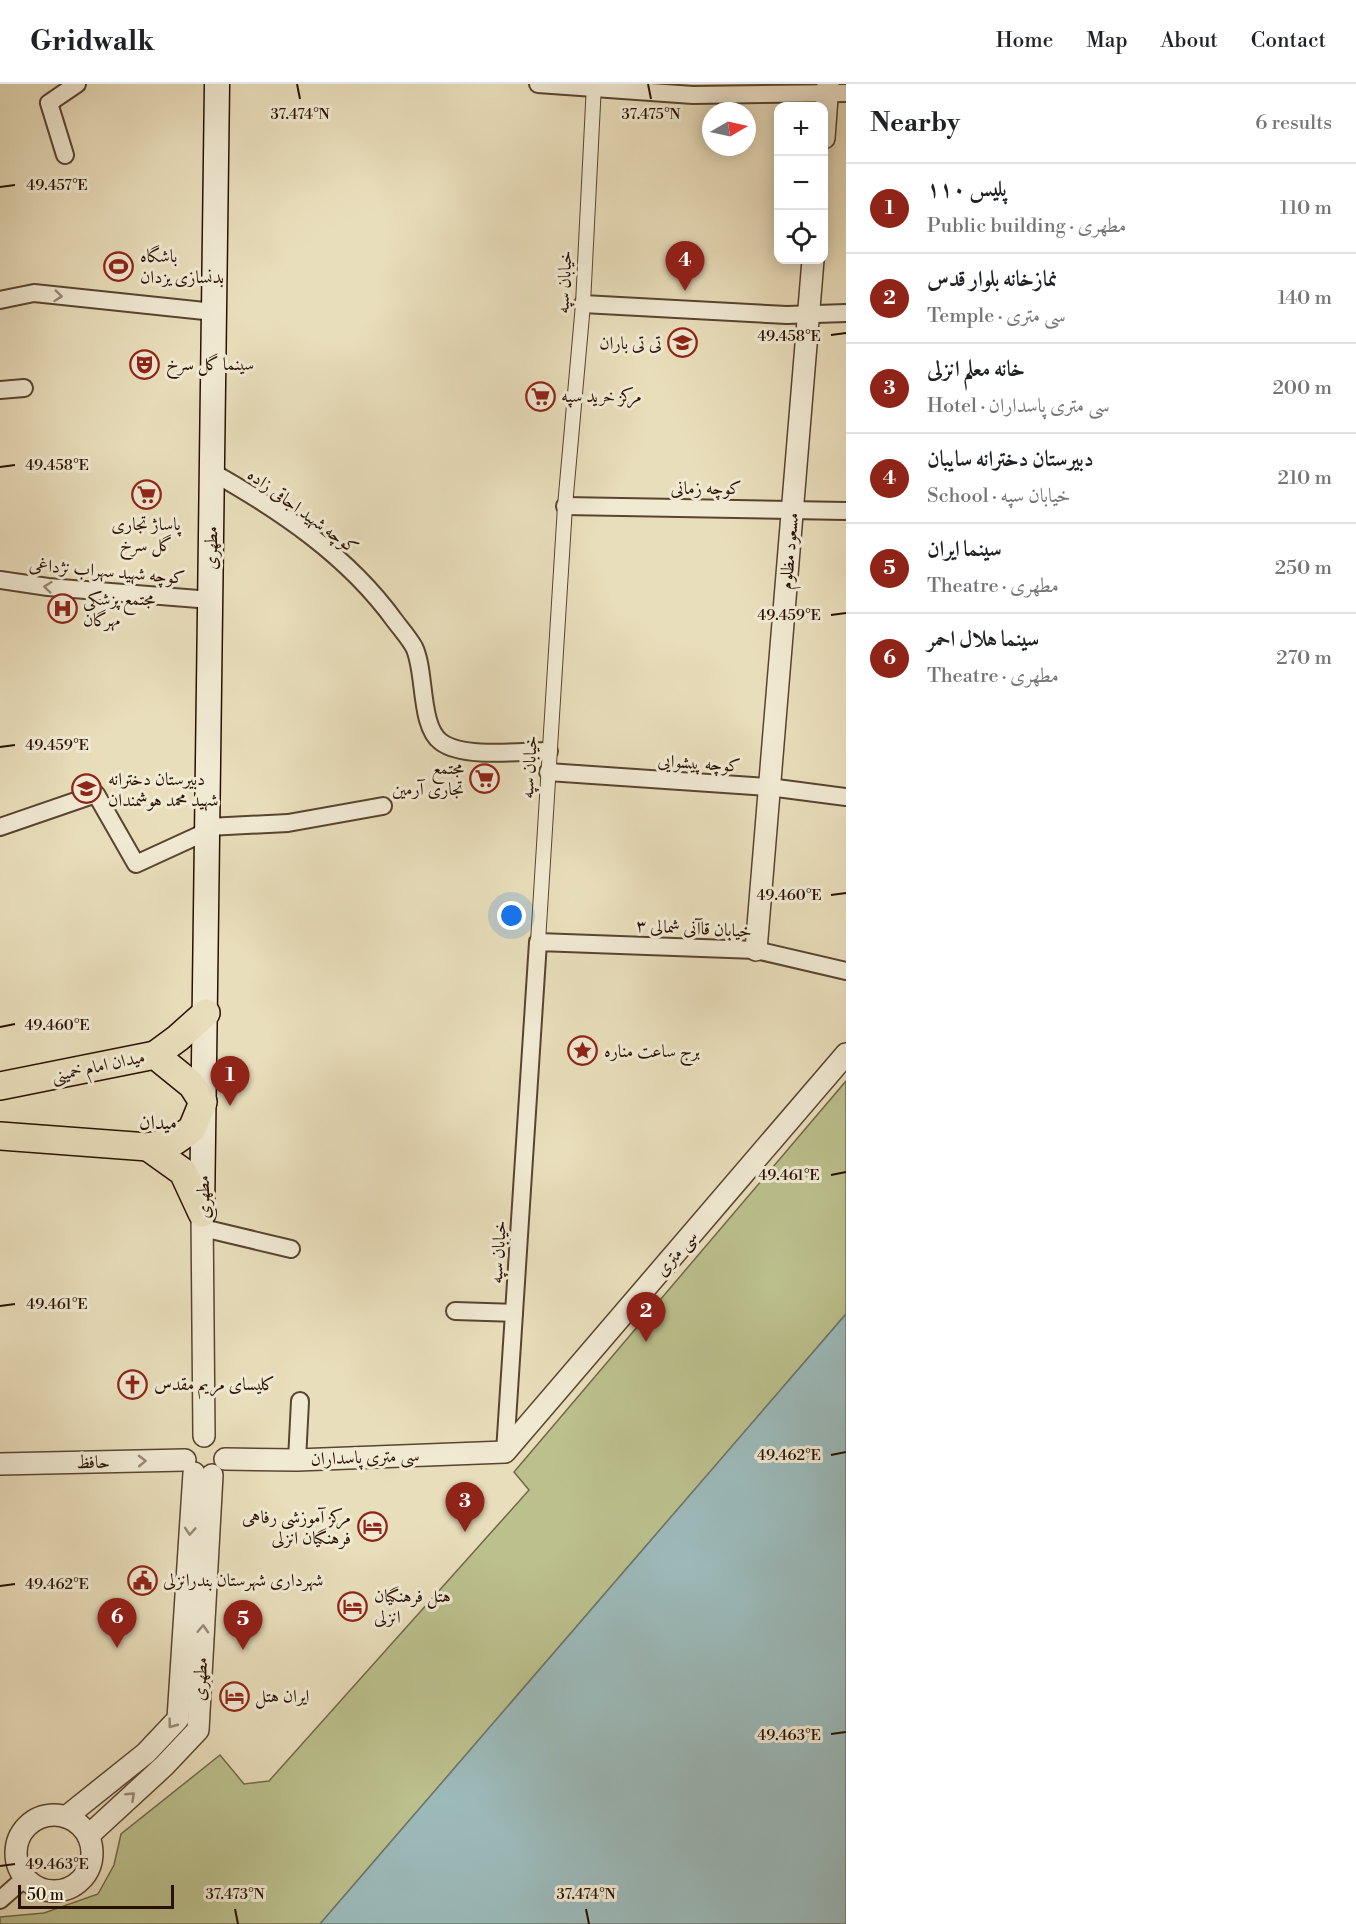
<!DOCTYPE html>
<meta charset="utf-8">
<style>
body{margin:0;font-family:"Libre Bodoni",Amiri,serif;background:#f6f6f6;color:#202124}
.controls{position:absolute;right:18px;top:18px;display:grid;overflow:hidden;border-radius:12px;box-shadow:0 3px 15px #0003}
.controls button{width:54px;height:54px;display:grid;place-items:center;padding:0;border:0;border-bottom:2px solid #e0e0e0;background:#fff;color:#202124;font:30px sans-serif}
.compass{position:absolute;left:702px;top:18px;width:54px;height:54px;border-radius:50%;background:#fff;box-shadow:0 3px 15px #0003;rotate:81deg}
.scale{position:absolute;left:18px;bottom:15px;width:156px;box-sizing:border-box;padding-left:6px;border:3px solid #291102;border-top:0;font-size:16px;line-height:21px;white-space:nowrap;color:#291102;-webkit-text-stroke:4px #f1ead3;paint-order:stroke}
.you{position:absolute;left:512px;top:832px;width:21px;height:21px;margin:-15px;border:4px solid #fff;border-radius:50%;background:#1a73e8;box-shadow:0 0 0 9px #1a73e833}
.badge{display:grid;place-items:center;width:39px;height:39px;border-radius:50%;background:#8f2418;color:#fff;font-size:20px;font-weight:700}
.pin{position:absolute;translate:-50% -50px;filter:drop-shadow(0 2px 3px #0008)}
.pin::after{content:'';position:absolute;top:32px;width:21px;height:18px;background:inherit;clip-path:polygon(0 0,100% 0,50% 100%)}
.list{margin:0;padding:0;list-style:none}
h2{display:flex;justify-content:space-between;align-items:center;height:78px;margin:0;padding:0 24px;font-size:26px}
h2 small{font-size:20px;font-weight:400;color:#757577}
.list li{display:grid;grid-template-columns:39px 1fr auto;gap:18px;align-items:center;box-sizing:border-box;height:90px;padding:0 24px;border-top:2px solid #e0e0e0}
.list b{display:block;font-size:22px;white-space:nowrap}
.list p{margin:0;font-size:20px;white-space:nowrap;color:#757577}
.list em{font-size:20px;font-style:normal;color:#757577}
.icon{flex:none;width:33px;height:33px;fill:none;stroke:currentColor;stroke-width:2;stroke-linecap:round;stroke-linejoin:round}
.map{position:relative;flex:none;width:846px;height:1840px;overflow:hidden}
header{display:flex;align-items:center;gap:36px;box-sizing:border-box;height:84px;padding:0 30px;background:#fff;border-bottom:2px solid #e0e0e0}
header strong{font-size:28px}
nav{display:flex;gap:33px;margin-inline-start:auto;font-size:21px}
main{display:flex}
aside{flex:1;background:#fff}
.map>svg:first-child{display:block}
.green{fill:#bbc08d;stroke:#726848;stroke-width:1.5}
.water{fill:#9cbaba;stroke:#6e7670;stroke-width:1.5}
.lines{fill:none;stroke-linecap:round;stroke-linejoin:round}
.pedestrian-casing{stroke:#594430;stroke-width:16}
.minor-casing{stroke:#594430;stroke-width:20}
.tertiary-casing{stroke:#594430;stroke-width:24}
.secondary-casing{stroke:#291102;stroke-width:27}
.primary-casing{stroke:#291102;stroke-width:30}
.pedestrian{stroke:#f1ead3;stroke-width:14}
.minor{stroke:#f1ead3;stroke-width:16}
.tertiary{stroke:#f1ead3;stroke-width:21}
.secondary{stroke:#f1ead3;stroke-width:24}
.primary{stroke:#e9debb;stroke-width:27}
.oneway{stroke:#978875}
.ticks{fill:none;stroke:#291102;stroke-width:2}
.labels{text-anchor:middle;stroke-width:6;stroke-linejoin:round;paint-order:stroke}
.poi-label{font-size:18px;fill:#291102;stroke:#f1ead3;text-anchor:start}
.street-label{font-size:18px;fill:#291102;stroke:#f1ead3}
.neighbourhood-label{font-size:20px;fill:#291102;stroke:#f1ead3}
.ticks-label{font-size:15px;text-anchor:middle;fill:#291102;stroke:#f1ead3;stroke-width:6;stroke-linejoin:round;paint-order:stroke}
</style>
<header>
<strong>Gridwalk</strong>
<nav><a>Home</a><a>Map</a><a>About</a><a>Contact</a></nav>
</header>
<main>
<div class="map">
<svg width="846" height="1840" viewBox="0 0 846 1840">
<rect width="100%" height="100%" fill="#e9debb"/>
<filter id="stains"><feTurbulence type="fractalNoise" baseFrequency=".00333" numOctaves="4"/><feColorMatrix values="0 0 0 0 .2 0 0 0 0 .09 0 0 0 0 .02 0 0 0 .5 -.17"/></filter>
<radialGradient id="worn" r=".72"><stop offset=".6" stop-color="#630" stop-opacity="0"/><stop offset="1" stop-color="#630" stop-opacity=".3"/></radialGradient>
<polygon class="green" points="846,997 846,1230 320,1840 0,1840 0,1833 44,1829 98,1810 114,1781 121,1750 220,1671 244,1700 269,1697 529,1406 514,1388"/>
<polygon class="water" points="846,1230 846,1840 320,1840"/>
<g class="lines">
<defs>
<polyline id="pedestrian" points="538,858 565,422 583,220 594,0"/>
<g id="minor">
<polyline points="538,0 693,11 846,9"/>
<polyline points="65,71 49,19 77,0"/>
<polyline points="0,216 34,209 214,228"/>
<polyline points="583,220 787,231 846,229"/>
<polyline points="0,306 24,304"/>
<path d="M212 388C281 427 348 472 395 537 401 545 409 554 414 563 426 587 419 642 441 658 464 675 522 667 549 667"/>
<polyline points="565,422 846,427"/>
<polyline points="0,496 48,503 211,516"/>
<polyline points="548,688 769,703 846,713"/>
<polyline points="0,743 96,710 136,780 208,747"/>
<polyline points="208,743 288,739 383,722"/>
<polyline points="203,1144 291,1165"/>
<polyline points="455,1227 514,1229"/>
<polyline points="505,1368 538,858 756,866 846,887"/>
<polyline points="297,1376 300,1317"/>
<polyline points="0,1816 25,1794"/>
</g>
<g id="tertiary">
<polyline points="824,54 828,0"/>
<polyline points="756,866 813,176"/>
<polyline points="202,1129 204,1352"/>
<polyline points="225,1375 297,1376 505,1368 846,970"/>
<polyline points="0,1380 185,1376"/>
<circle cx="54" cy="1769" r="38"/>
<polyline points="66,1733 146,1669 178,1635 194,1389"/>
<polyline points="88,1752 164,1682 198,1646 212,1391"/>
</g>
<polyline id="secondary" points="202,1129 217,0"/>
<g id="primary">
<polyline points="155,971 178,954 206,929"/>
<polyline points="0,1002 155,971 192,1001 203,1018 192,1045 175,1057 148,1063 0,1052"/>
<polyline points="148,1063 183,1088 202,1129"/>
</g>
</defs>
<use href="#pedestrian" class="pedestrian-casing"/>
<use href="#minor" class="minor-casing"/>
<use href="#tertiary" class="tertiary-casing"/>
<use href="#secondary" class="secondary-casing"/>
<use href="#primary" class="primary-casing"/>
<use href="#pedestrian" class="pedestrian"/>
<use href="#minor" class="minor"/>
<use href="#tertiary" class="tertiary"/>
<use href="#secondary" class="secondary"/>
<use href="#primary" class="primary"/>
</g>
<defs><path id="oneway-chevron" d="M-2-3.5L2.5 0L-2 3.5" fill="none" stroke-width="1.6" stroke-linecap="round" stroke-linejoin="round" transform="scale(1.5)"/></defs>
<g class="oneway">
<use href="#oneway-chevron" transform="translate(58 212) rotate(6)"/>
<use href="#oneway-chevron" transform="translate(48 503) rotate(-174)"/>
<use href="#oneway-chevron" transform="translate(142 1377) rotate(-1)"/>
<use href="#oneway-chevron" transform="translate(190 1447) rotate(94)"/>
<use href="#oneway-chevron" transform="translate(203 1545) rotate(-87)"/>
<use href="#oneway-chevron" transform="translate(172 1640) rotate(127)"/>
<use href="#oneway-chevron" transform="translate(131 1712) rotate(-43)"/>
</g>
<path class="ticks" d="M297 0 300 15M648 0 651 15M0 103 15 101M831 251 846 249M0 383 15 381M831 531 846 529M0 663 15 661M831 811 846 809M0 943 15 940M831 1091 846 1088M0 1222 15 1220M831 1371 846 1368M0 1502 15 1500M831 1650 846 1648M0 1782 15 1780M235 1825 238 1840M586 1825 589 1840"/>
<defs>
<symbol id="stadium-ring" viewBox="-11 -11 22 22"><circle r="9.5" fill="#f1ead3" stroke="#8f2418" stroke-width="1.5"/><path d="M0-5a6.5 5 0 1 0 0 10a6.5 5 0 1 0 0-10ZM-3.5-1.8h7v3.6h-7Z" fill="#8f2418"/></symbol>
<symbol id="school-ring" viewBox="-11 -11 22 22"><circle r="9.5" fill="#f1ead3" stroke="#8f2418" stroke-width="1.5"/><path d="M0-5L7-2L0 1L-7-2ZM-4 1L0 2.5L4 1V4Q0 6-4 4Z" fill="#8f2418"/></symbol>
<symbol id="theatre-ring" viewBox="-11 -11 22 22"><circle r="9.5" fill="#f1ead3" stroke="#8f2418" stroke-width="1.5"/><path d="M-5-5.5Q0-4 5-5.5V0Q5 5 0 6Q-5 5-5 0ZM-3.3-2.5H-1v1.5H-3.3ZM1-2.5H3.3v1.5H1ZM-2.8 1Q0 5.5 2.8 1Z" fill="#8f2418"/></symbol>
<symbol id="supermarket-ring" viewBox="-11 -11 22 22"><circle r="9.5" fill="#f1ead3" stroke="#8f2418" stroke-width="1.5"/><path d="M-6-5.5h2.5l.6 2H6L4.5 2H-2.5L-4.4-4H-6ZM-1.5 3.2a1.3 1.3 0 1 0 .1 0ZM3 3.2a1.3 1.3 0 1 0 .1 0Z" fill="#8f2418"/></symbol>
<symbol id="hospital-ring" viewBox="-11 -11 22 22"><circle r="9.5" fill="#f1ead3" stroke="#8f2418" stroke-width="1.5"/><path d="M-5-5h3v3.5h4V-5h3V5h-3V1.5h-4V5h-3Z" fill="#8f2418"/></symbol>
<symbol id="sight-ring" viewBox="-11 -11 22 22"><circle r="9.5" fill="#f1ead3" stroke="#8f2418" stroke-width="1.5"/><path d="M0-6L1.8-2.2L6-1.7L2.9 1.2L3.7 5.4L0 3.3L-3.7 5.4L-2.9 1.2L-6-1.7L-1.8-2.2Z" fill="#8f2418"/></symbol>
<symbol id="church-ring" viewBox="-11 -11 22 22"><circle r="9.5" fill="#f1ead3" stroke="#8f2418" stroke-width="1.5"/><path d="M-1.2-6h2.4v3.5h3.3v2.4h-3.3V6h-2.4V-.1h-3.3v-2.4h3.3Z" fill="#8f2418"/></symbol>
<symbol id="hotel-ring" viewBox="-11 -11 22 22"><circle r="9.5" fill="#f1ead3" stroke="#8f2418" stroke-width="1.5"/><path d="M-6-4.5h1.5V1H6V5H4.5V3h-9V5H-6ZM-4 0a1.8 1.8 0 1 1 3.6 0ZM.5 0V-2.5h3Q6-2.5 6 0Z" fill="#8f2418"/></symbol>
<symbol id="civic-ring" viewBox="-11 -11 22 22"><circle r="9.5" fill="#f1ead3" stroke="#8f2418" stroke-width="1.5"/><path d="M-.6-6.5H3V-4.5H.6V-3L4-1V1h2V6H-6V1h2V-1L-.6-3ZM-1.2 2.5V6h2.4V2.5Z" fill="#8f2418"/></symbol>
</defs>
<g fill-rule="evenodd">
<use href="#stadium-ring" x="102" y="166" width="33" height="33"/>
<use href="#school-ring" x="666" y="242" width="33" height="33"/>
<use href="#theatre-ring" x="128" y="264" width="33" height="33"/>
<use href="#supermarket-ring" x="524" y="296" width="33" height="33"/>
<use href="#supermarket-ring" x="130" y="394" width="33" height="33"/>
<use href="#hospital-ring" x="46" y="508" width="33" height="33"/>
<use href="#supermarket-ring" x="468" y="678" width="33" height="33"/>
<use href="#school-ring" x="70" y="688" width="33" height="33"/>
<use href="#sight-ring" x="566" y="950" width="33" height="33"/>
<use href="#church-ring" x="116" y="1284" width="33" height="33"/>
<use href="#hotel-ring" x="356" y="1426" width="33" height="33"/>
<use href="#civic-ring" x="126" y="1480" width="33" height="33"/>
<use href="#hotel-ring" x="336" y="1506" width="33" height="33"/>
<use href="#hotel-ring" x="218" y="1596" width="33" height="33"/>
</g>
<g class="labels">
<g class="poi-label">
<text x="140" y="178">باشگاه<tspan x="140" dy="21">بدنسازی یزدان</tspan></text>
<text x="662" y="265" text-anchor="end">تی تی باران</text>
<text x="166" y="286">سینما گل سرخ</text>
<text x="561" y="318">مرکز خرید سپه</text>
<text x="146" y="446" text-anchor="middle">پاساژ تجاری<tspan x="146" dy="21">گل سرخ</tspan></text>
<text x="83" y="521">مجتمع پزشکی<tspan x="83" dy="21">مهرگان</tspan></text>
<text x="464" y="690" text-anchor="end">مجتمع<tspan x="464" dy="21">تجاری آرمین</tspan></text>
<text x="108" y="701">دبیرستان دخترانه<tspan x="108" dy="21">شهید محمد هوشمندان</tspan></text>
<text x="604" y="973">برج ساعت مناره</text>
<text x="154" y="1306">کلیسای مریم مقدس</text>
<text x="351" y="1439" text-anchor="end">مرکز آموزشی رفاهی<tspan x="351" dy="21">فرهنگیان انزلی</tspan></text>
<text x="163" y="1502">شهرداری شهرستان بندرانزلی</text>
<text x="374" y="1518">هتل فرهنگیان<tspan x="374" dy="21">انزلی</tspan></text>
<text x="255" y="1618">ایران هتل</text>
</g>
<g class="street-label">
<text transform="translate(564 198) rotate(-87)" y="6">خیابان سپه</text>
<text x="706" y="410">کوچه زمانی</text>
<text transform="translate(303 427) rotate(36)" y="6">کوچه شهید اجاقی زاده</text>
<text transform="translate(211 464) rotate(-89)" y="6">مطهری</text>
<text transform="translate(789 467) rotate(-85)" y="6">مسعود مظلوم</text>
<text transform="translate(107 487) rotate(5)" y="6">کوچه شهید سهراب نژداغی</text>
<text transform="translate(699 679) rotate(4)" y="6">کوچه پیشوایی</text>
<text transform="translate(529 683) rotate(-86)" y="6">خیابان سپه</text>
<text transform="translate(694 844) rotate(3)" y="6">خیابان قاآنی شمالی ۳</text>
<text transform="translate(98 982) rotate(-12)" y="6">میدان امام خمینی</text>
<text transform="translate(203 1113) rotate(-91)" y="6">مطهری</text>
<text transform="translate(498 1168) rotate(-86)" y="6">خیابان سپه</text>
<text transform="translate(676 1169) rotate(-49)" y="6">سی متری</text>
<text transform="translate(365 1373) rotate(-2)" y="6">سی متری پاسداران</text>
<text transform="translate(93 1378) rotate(-1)" y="6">حافظ</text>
<text transform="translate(200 1595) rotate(-87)" y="6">مطهری</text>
</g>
<g class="neighbourhood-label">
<text x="158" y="1045">میدان</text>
</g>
</g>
<g class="ticks-label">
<text x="300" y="35">37.474°N</text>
<text x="651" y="35">37.475°N</text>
<text x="57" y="106">49.457°E</text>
<text x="789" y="257">49.458°E</text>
<text x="57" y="386">49.458°E</text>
<text x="789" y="536">49.459°E</text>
<text x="57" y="666">49.459°E</text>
<text x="789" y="816">49.460°E</text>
<text x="57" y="946">49.460°E</text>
<text x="789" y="1096">49.461°E</text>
<text x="57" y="1225">49.461°E</text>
<text x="789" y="1376">49.462°E</text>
<text x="57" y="1505">49.462°E</text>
<text x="789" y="1656">49.463°E</text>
<text x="57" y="1785">49.463°E</text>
<text x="235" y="1815">37.473°N</text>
<text x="586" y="1815">37.474°N</text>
</g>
<rect width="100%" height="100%" filter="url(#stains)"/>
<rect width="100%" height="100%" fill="url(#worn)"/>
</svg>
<div class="controls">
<button>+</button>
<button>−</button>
<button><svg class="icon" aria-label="locate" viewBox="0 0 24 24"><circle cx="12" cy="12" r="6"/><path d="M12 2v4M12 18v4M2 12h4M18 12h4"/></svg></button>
</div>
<svg class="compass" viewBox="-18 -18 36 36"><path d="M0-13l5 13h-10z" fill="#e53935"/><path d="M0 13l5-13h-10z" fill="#757577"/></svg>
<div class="scale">50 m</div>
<div class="you"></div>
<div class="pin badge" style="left:230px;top:1022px">1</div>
<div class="pin badge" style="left:646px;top:1258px">2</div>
<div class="pin badge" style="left:465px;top:1448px">3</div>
<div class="pin badge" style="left:685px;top:207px">4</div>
<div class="pin badge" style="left:243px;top:1566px">5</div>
<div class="pin badge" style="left:117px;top:1564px">6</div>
</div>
<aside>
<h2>Nearby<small>6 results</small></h2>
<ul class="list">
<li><span class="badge">1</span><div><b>پلیس ۱۱۰</b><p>Public building · مطهری</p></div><em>110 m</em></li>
<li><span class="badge">2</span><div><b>نمازخانه بلوار قدس</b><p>Temple · سی متری</p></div><em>140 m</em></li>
<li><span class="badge">3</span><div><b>خانه معلم انزلی</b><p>Hotel · سی متری پاسداران</p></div><em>200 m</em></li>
<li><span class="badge">4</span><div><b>دبیرستان دخترانه سایبان</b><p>School · خیابان سپه</p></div><em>210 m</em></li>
<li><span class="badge">5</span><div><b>سینما ایران</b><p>Theatre · مطهری</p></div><em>250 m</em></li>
<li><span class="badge">6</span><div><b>سینما هلال احمر</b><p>Theatre · مطهری</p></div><em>270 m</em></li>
</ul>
</aside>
</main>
